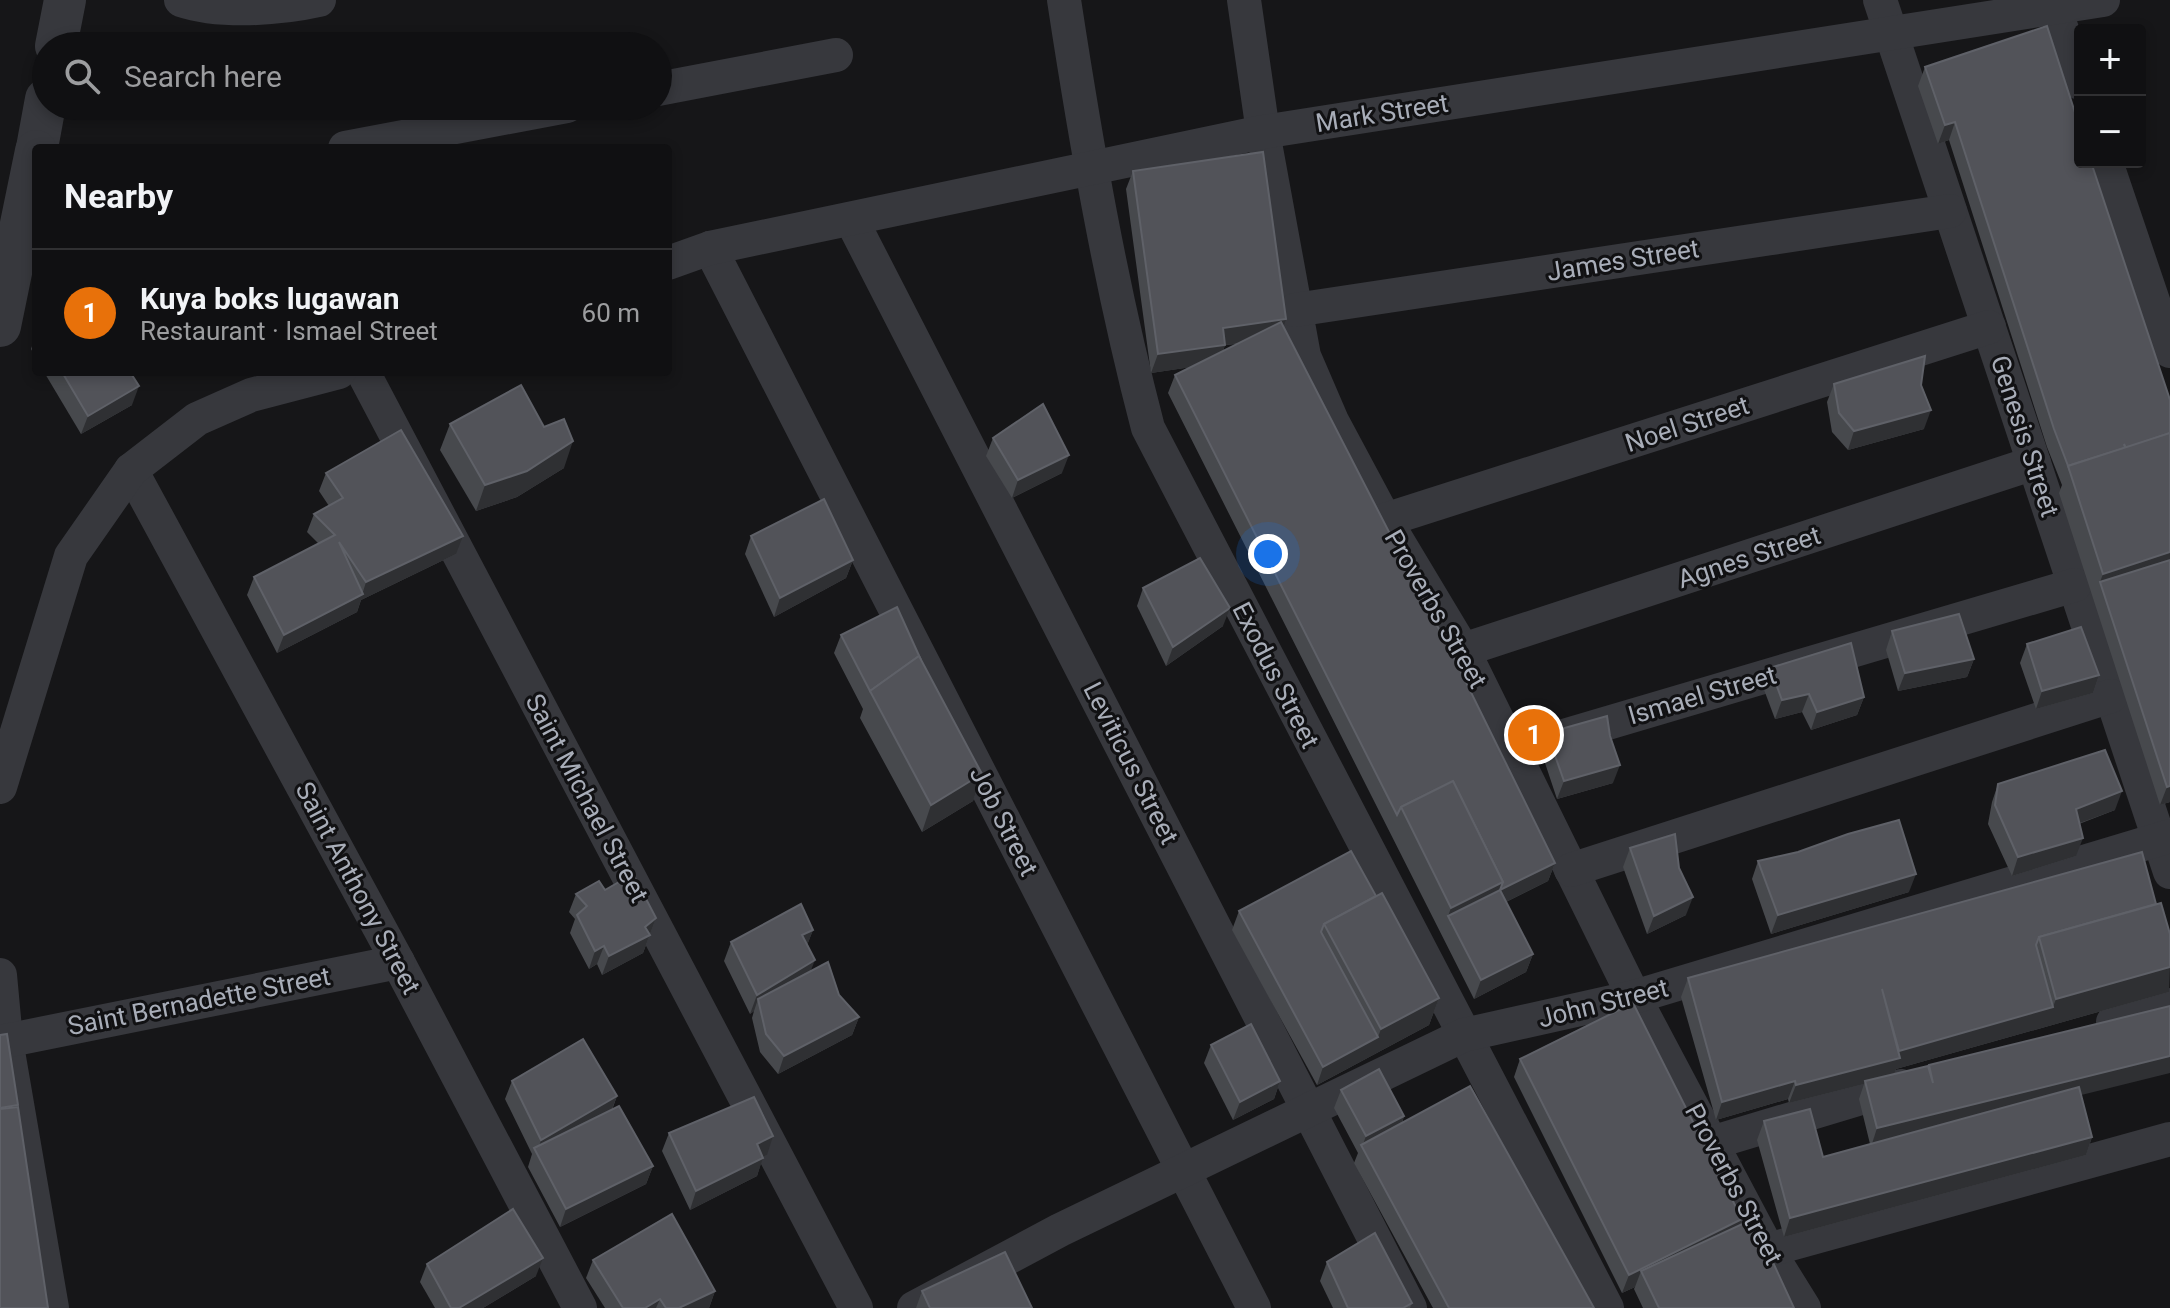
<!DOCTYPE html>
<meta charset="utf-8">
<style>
body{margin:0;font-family:Roboto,sans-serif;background:#19191b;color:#f1f3f6}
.controls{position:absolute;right:24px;top:24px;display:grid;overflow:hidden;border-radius:8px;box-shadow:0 4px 12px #0003}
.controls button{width:72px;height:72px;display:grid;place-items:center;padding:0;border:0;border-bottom:2px solid #303032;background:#101012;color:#f1f3f6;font:40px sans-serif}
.you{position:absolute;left:1268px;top:554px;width:28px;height:28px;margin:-20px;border:6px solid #fff;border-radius:50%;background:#1a73e8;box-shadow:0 0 0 12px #1a73e833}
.badge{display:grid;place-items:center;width:52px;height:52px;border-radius:50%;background:#f2b134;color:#fff;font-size:26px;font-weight:700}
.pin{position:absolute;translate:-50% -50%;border:4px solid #fff;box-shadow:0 2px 8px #0006}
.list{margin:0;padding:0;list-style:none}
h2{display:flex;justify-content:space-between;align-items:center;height:104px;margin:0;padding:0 32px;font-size:34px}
h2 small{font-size:26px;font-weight:400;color:#9c9d9f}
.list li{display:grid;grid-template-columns:52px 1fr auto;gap:24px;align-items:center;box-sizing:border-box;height:128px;padding:0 32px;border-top:2px solid #303032}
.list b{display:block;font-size:30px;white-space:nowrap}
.list p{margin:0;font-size:26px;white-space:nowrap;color:#9c9d9f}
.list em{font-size:26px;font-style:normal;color:#9c9d9f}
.icon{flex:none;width:44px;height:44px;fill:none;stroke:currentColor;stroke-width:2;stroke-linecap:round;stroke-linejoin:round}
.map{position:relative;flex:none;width:2170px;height:1308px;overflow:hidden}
.search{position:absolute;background:#101012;box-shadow:0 4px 12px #0003;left:32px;top:32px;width:640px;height:88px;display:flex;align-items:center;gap:20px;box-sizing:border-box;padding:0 28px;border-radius:44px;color:#9c9d9f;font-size:30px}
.panel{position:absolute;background:#101012;box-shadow:0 4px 12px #0003;left:32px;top:144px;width:640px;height:232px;border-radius:8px}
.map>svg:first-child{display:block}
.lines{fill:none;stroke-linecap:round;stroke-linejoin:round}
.minor{stroke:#37383d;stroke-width:34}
.tertiary{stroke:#37383d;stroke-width:42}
.wall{fill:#47494d;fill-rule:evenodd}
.shaded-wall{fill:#2f3033}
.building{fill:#525359;stroke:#5f6168;stroke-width:2}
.labels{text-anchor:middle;stroke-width:6;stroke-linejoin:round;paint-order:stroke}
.street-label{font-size:26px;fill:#a8adb8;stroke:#111113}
</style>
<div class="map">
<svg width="2170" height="1308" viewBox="0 0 2170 1308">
<rect width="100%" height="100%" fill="#161618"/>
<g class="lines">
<g class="minor">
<path d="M181 0C220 13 279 9 319 0"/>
<path d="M1064 0C1086 144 1111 287 1148 428L1607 1308"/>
<polyline points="1244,0 1263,132 1304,356 1332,421 1385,520 1463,650 1634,997 1768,1250 1804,1308"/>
<polyline points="1880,0 2170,872"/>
<polyline points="2052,0 2080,83"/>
<polyline points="658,89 836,55"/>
<polyline points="345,148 567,106"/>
<polyline points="2106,162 2170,351"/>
<polyline points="851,219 1410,1308"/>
<polyline points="710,248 1254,1308"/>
<polyline points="668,263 710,248 1263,132 2103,0"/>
<polyline points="1295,310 1950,211"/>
<polyline points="363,372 856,1308"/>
<polyline points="131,470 398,962 580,1308"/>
<polyline points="1385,520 1989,327"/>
<polyline points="1463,650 2034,463"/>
<polyline points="1513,751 2075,585"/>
<polyline points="0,787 71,556 131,470 197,419 251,395 339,372"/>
<polyline points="1571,870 2111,696"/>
<polyline points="0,975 6,1040 52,1308"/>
<polyline points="2113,1022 2170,1005"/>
<polyline points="0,1042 398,962"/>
<polyline points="1711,1143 1901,1086"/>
<polyline points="1768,1250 2170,1139"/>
<polyline points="914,1308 1060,1230 1464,1035 1634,997 2170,836"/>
</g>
<g class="tertiary">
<polyline points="56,46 65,0"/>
<polyline points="37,148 46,99"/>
<polyline points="0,326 36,151"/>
</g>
</g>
<g class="wall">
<polygon points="1925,67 2170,400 2170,802 2160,805 2059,493 2062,485 2047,447 1949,140 1938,144 1918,86"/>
<path d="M1133 171 1284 327 1555 863 1548 881 1506 902 1533 954 1526 972 1474 999 1168 393 1175 375 1191 367 1151 373 1126 189ZM1237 344 1223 351 1225 345Z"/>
<polygon points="36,335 36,358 31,349"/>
<polygon points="44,372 130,372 132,405 81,434"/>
<polygon points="1834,384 1921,385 1924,429 1848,450 1832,432 1827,402"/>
<polygon points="450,424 564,468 517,497 476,511 440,450"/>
<polygon points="993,438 1062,473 1012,498 986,456"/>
<polygon points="326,473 456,554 361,600 357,612 277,653 247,595 254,577 319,544 307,532 314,514 329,506 319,491"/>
<polygon points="751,536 853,560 846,578 774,617 745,554"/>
<polygon points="1143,588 1223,626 1166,666 1137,606"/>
<polygon points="1892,631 1974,659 1967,677 1898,691 1886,650"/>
<polygon points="841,635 921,660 982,774 973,801 922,832 860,718 863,709 834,653"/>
<polygon points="2027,644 2099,675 2093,693 2036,709 2020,663"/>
<polygon points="1770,668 1864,697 1857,715 1811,730 1802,712 1775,719 1763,687"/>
<polygon points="1547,733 1610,736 1613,783 1557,799 1541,751"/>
<polygon points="1998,784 2115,810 2079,824 2076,856 2012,876 1988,824 1992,802"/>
<polygon points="1630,848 1679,868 1686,915 1647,934 1623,867"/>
<polygon points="2142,852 2169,992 1896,1069 1894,1074 1928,1068 1929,1065 2081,1095 2092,1137 2086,1155 1784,1237 1757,1140 1764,1121 1823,1157 1870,1144 1859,1099 1864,1084 1789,1103 1788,1099 1716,1120 1681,997 1688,978"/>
<polygon points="1758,861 1909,892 1771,934 1752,879"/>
<polygon points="605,890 656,918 643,953 602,975 597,964 589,969 570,933 575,919 569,912 576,894"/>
<polygon points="1376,896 1439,998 1429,1025 1317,1085 1232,930 1239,911"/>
<polygon points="813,930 807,945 811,972 839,995 859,1017 852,1035 778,1074 760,1052 752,1018 754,1011 750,1014 724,961 731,942"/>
<polygon points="1211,1045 1280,1081 1274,1099 1233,1120 1204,1063"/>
<polygon points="1520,1059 1739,1225 1794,1308 1643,1308 1634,1289 1635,1287 1622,1293 1514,1077"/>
<polygon points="512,1081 617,1096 612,1110 653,1166 646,1184 560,1227 528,1167 532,1154 505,1099"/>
<polygon points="1341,1090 1404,1116 1402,1123 1594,1308 1433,1308 1354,1163 1358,1153 1334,1108"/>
<polygon points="669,1133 767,1155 763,1156 757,1176 690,1210 662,1151"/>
<polygon points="593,1260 715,1291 709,1308 605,1308 586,1278"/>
<polygon points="1327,1262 1412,1303 1410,1308 1333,1308 1320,1281"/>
<polygon points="427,1264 536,1276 483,1308 435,1308 420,1282"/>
<polygon points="922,1291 1032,1308 916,1308"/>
</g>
<g class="shaded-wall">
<polygon points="1955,122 1949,140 1938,144 1945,125"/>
<polygon points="1286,319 1280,338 1225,345 1219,363 1151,373 1158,354 1223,328"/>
<polygon points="139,386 132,405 81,434 88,416"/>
<polygon points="1931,410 1924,429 1848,450 1854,431"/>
<polygon points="573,441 564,468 517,497 476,511 485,485"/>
<polygon points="1069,455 1062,473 1012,498 1018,480"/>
<polygon points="463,536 456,554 361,600 357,612 277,653 284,635 362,595 366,582"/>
<polygon points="2170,552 2170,575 2100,582 2103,574"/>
<polygon points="853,560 846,578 774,617 780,598"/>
<polygon points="1230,608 1223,626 1166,666 1173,647"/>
<polygon points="1974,659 1967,677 1898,691 1905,673"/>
<polygon points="2099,675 2093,693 2036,709 2042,691"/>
<polygon points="1809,694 1802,712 1775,719 1782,700"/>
<polygon points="1864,697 1857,715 1811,730 1817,712"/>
<polygon points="1620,765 1613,783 1557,799 1564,781"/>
<polygon points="982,774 973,801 922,832 931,805"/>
<polygon points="2170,786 2170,802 2160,805 2167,787"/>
<polygon points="2122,791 2115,810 2069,827 2076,809"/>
<polygon points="2083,838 2076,856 2012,876 2018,857"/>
<polygon points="1555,863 1548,881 1494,908 1500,890"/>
<polygon points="1916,874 1909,892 1771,934 1778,915"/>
<polygon points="1503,882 1494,908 1448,916 1451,908"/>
<polygon points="1693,897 1686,915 1647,934 1654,916"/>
<polygon points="656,918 643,953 602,975 609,956"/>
<polygon points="813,930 806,948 802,935"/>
<polygon points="604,946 597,964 589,969 595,951"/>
<polygon points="1533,954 1526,972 1474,999 1481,980"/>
<polygon points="815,960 808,978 758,999 754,1011 750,1014 757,995"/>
<polygon points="2170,967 2169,992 1896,1069 1893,1077 1865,1081 1864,1084 1789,1103 1796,1085 1896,1059 1899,1051 2053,1007 2056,999"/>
<polygon points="1439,998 1429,1025 1317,1085 1323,1067 1378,1037 1381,1029"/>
<polygon points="859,1017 852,1035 778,1074 784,1056"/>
<polygon points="2170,1056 2170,1073 1871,1147 1877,1128"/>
<polygon points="1280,1081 1274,1099 1233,1120 1240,1102"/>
<polygon points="1795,1081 1788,1099 1716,1120 1722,1102"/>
<polygon points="617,1096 610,1114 537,1153 541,1140"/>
<polygon points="1404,1116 1398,1134 1362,1147 1366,1136"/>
<polygon points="773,1136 767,1155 750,1162 757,1144"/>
<polygon points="2092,1137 2086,1155 1784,1237 1790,1218"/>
<polygon points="763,1158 757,1176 690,1210 696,1191"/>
<polygon points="653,1166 646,1184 560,1227 566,1209"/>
<polygon points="1742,1219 1735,1237 1641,1271 1635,1287 1622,1293 1629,1275"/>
<polygon points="543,1258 536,1276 483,1308 459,1308"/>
<polygon points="715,1291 709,1308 679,1308"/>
<polygon points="660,1299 656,1308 645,1308"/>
</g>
<g class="building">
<polygon points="2047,26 2080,128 2080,162 2091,162 2170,400 2170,433 2126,448 2124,444 2125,448 2068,466 2070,471 2054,429 1955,122 1945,125 1925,67"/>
<polygon points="1263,152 1286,319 1223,328 1225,345 1158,354 1133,171"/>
<polygon points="1281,322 1460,670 1555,863 1500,890 1503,882 1453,781 1401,807 1397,815 1175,375"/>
<polygon points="1925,356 1921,385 1931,410 1854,431 1839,413 1834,384"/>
<polygon points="62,372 130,372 139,386 88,416"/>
<polygon points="521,385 544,427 564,419 573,441 527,471 485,485 450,424"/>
<polygon points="1043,404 1069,455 1018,480 993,438"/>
<polygon points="401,430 463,536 366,582 339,542 363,594 284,635 254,577 335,535 314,514 343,498 326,473"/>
<polygon points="2170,433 2170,552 2103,574 2068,466"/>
<polygon points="824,499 853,560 780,598 751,536"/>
<polygon points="1200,558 1230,608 1173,647 1143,588"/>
<polygon points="2170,560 2170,786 2167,787 2100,582"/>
<polygon points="897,607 921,660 919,656 870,691 841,635"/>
<polygon points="1959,614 1974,659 1905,673 1892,631"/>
<polygon points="2081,627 2099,675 2042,691 2027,644"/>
<polygon points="1851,643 1864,697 1817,712 1809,694 1782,700 1770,668"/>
<polygon points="919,656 982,774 931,805 870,691"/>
<polygon points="1607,716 1610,736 1620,765 1564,781 1547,733"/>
<polygon points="2105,750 2122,791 2076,809 2083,838 2018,857 1995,805 1998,784"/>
<polygon points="1453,781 1503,882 1451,908 1401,807"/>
<polygon points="1899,820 1916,874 1778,915 1758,861 1798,852 1848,834"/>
<polygon points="1675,834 1679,868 1693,897 1654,916 1630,848"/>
<polygon points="1351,851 1376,896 1324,924 1321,932 1378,1037 1323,1067 1239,911"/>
<polygon points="2142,852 2156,904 2039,937 2036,945 2053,1007 1899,1051 1882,989 1900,1058 1796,1085 1795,1081 1722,1102 1688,978"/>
<polygon points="633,874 656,918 645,927 650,935 609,956 604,946 595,951 577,915 587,906 576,894 599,881 605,890"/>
<polygon points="1500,890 1533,954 1481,980 1448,916"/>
<polygon points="1382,893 1439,998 1381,1029 1324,924"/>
<polygon points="2161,903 2170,934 2170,967 2056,999 2039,937"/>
<polygon points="801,904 813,930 802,935 815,960 757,995 731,942"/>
<polygon points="828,962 839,995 859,1017 784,1056 766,1034 758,999"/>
<polygon points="1633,1003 1742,1219 1629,1275 1520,1059"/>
<polygon points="2170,1006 2170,1056 1877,1128 1865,1081 1928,1066 1933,1083 1929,1065"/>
<polygon points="1251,1024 1280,1081 1240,1102 1211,1045"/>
<polygon points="7,1034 18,1105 0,1108 0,1035"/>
<polygon points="583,1039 617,1096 541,1140 512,1081"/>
<polygon points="1379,1069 1404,1116 1366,1136 1341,1090"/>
<polygon points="1470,1086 1594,1308 1449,1308 1361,1145"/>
<polygon points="2079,1087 2092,1137 1790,1218 1764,1121 1810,1109 1823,1157"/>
<polygon points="754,1097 773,1136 757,1144 763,1158 696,1191 669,1133"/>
<polygon points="619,1106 653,1166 566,1209 534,1148"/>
<polygon points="18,1107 48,1308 0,1308 0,1109"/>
<polygon points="513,1209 543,1258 459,1308 451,1308 427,1264"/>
<polygon points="672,1214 715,1291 679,1308 666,1308 660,1299 645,1308 623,1308 593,1260"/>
<polygon points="1753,1219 1794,1308 1659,1308 1641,1271"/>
<polygon points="1375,1233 1412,1303 1403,1308 1348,1308 1327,1262"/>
<polygon points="1005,1252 1032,1308 930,1308 922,1291"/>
</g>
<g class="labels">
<g class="street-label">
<text transform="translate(1382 113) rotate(-9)" y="9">Mark Street</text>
<text transform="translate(1623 260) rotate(-9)" y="9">James Street</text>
<text transform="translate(1687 424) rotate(-18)" y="9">Noel Street</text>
<text transform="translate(2025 436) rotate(72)" y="9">Genesis Street</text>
<text transform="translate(1749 557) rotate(-18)" y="9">Agnes Street</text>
<text transform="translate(1436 609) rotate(60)" y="9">Proverbs Street</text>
<text transform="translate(1276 675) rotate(63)" y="9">Exodus Street</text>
<text transform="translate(1702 695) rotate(-16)" y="9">Ismael Street</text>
<text transform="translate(1131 763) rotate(63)" y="9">Leviticus Street</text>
<text transform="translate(587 798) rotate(62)" y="9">Saint Michael Street</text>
<text transform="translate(1004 821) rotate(63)" y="9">Job Street</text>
<text transform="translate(358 888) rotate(62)" y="9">Saint Anthony Street</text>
<text transform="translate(199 1001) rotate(-11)" y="9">Saint Bernadette Street</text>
<text transform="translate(1603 1003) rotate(-14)" y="9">John Street</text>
<text transform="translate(1734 1184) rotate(62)" y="9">Proverbs Street</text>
</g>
</g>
</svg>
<div class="controls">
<button>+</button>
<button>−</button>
</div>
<div class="you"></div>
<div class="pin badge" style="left:1534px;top:735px;background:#e8710a">1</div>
<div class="search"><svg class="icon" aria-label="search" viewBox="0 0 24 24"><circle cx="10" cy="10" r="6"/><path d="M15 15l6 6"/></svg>Search here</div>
<section class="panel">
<h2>Nearby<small></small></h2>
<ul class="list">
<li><span class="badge" style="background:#e8710a">1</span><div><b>Kuya boks lugawan</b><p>Restaurant · Ismael Street</p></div><em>60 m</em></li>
</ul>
</section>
</div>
